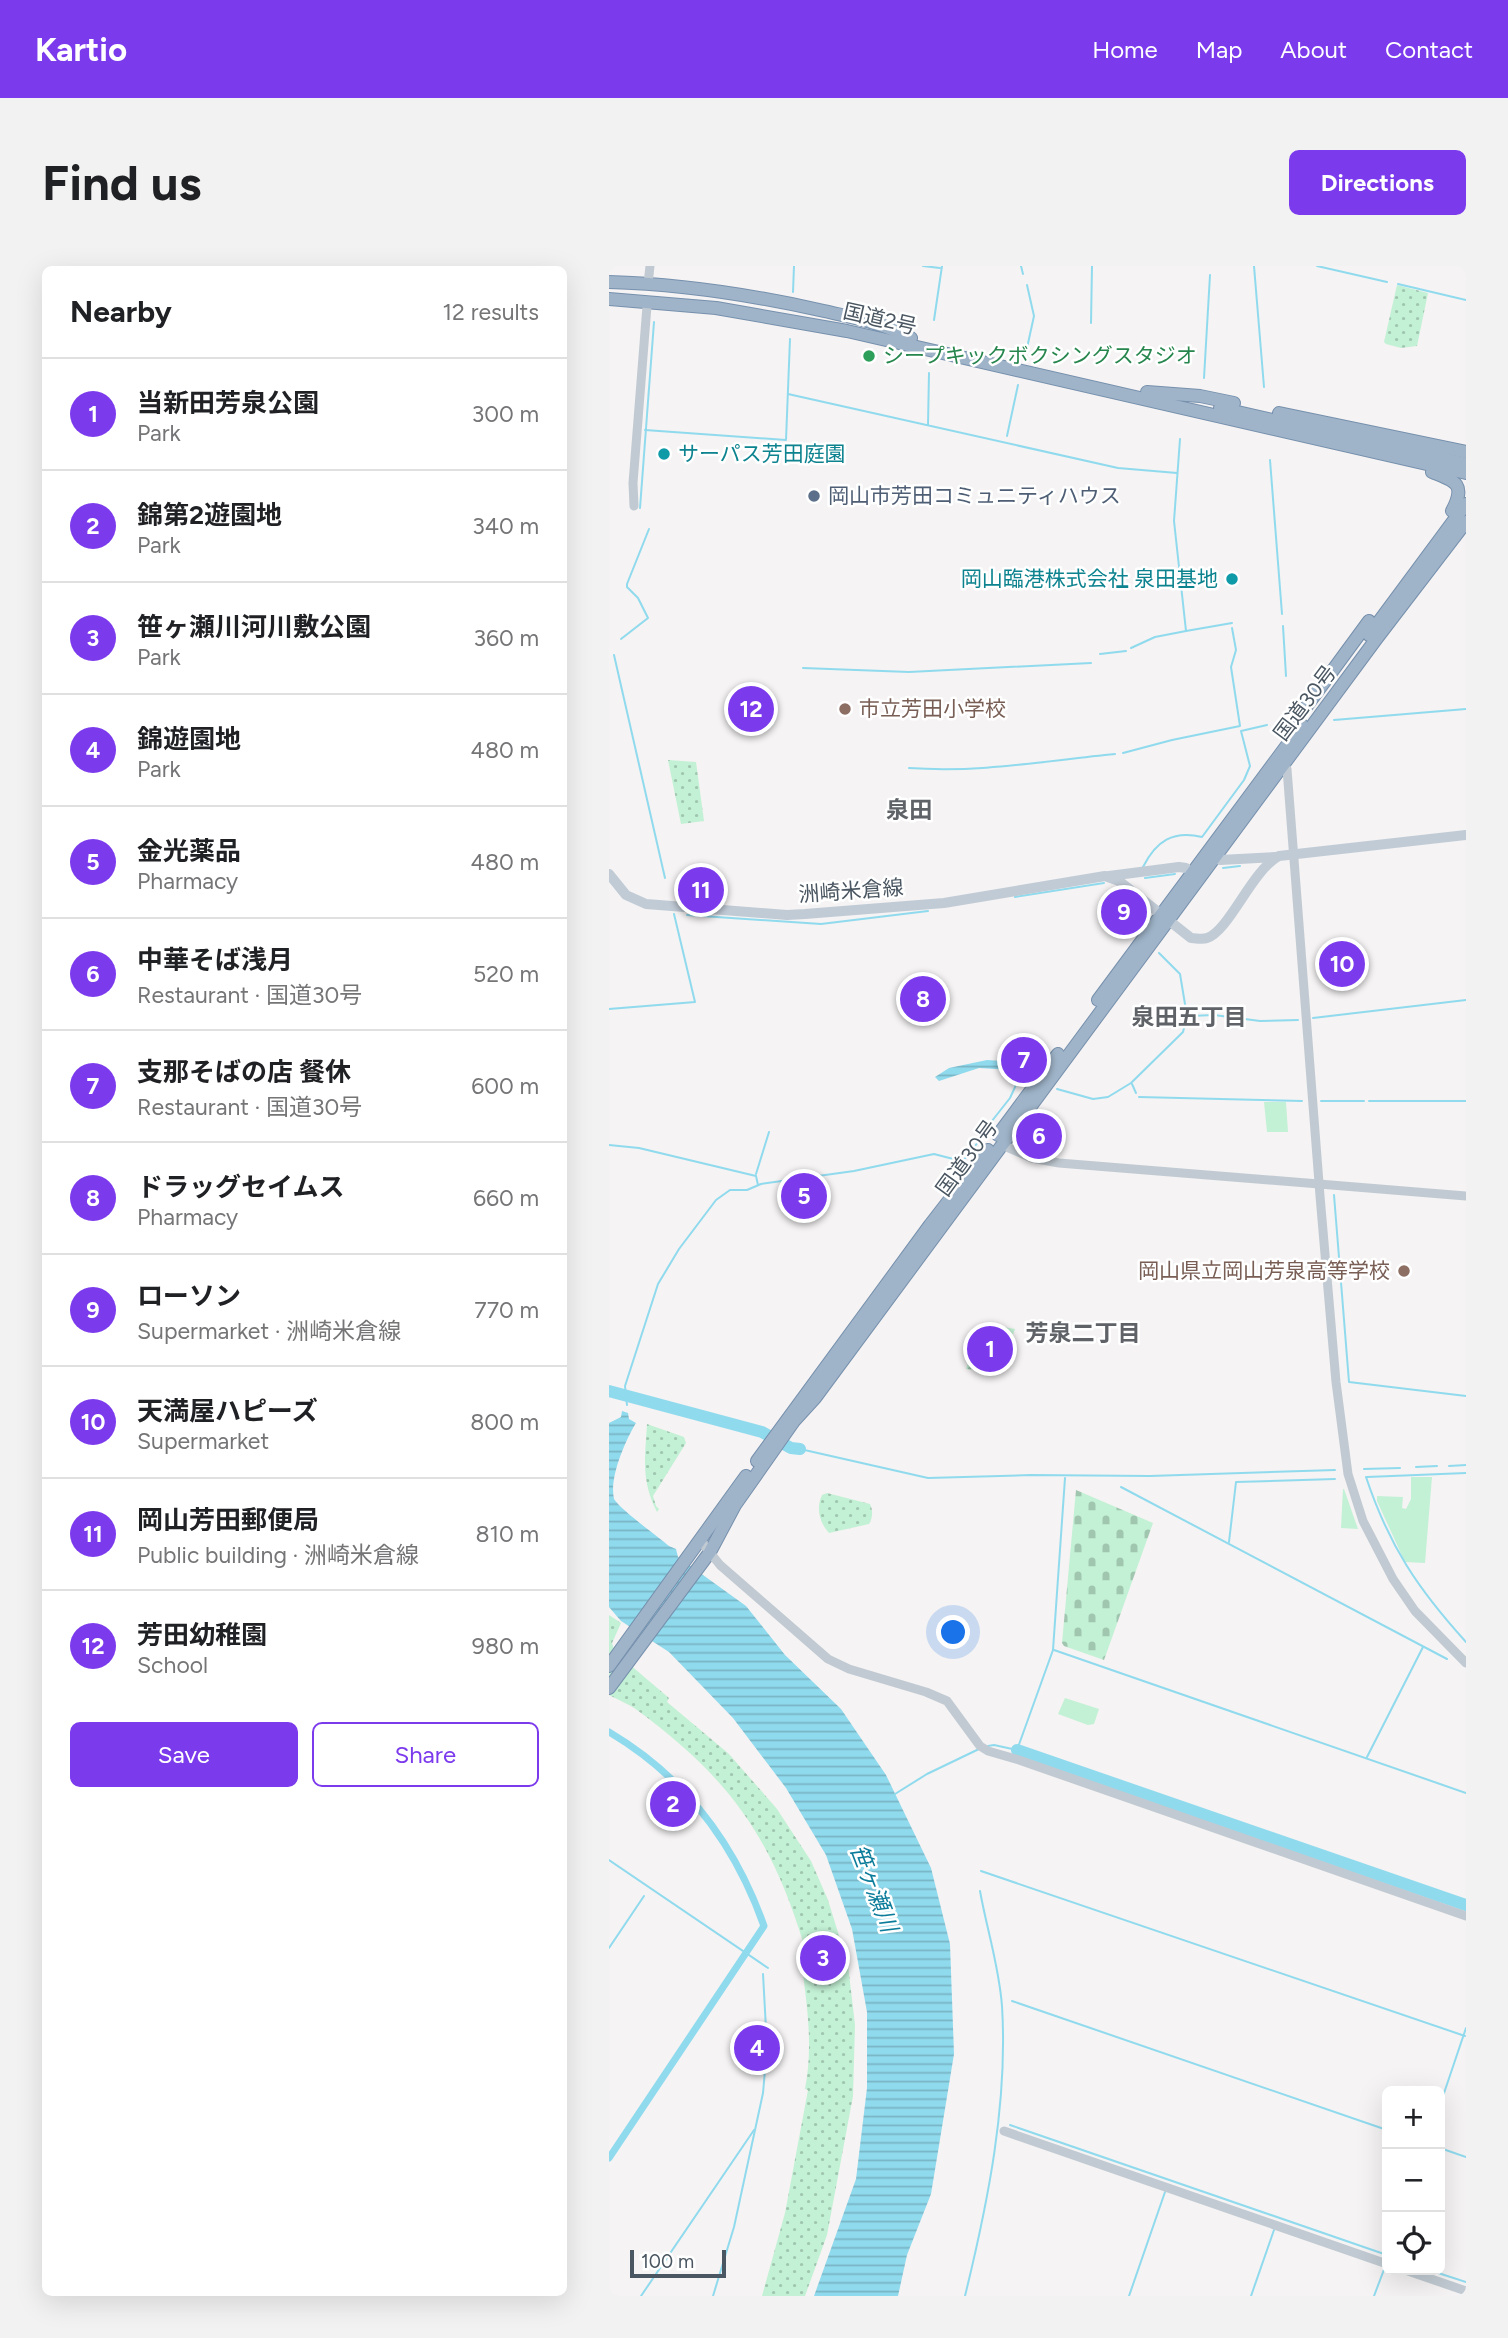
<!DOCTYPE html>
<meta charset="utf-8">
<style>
body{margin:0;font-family:Figtree,"Noto Sans JP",sans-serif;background:#f2f2f2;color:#202124}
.controls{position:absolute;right:21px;bottom:21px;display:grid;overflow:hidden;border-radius:10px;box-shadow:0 7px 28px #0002}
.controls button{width:63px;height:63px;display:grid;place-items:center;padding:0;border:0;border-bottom:2px solid #e0e0e0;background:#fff;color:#202124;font:35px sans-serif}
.scale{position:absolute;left:21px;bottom:18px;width:96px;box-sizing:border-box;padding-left:7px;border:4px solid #4a5661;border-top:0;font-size:19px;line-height:24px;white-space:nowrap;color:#4a5661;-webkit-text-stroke:5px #fff;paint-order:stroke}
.you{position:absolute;left:345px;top:1367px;width:24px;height:24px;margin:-18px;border:5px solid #fff;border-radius:50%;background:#1a73e8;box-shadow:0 0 0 10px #1a73e833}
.badge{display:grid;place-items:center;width:46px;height:46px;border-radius:50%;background:#7c3aed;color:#fff;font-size:23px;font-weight:700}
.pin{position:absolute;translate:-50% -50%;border:4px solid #fff;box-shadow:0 2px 7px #0006}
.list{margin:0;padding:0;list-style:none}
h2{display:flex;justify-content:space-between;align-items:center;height:91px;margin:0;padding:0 28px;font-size:30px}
h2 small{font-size:23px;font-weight:400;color:#757577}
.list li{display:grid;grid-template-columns:46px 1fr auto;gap:21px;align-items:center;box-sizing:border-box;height:112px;padding:0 28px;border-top:2px solid #e0e0e0}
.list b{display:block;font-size:26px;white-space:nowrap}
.list p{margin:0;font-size:23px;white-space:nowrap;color:#757577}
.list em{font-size:23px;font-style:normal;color:#757577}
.actions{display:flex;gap:14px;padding:21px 28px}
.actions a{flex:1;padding:16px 0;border:2px solid #7c3aed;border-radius:10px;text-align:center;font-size:24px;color:#7c3aed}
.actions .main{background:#7c3aed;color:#fff}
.icon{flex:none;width:38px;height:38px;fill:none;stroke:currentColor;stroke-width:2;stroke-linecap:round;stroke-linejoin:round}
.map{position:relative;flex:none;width:857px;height:2030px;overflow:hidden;border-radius:10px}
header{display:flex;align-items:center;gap:42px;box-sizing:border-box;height:98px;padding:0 35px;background:#7c3aed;color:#fff}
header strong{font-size:33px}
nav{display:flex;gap:38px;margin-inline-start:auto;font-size:24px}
.intro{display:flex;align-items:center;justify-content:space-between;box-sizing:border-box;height:168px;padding:0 42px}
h1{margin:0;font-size:49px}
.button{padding:18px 32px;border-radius:10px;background:#7c3aed;color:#fff;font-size:24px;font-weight:700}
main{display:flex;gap:42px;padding:0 42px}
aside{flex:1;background:#fff;border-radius:10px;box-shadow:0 7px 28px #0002}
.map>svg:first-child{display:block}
.grass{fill:#c3f1d5}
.cemetery{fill:url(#cemetery-stones)}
.park{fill:url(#park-dots)}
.water{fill:url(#water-rules)}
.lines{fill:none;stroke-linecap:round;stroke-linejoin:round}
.stream{stroke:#90daee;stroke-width:2}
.canal{stroke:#90daee;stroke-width:7}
.river{stroke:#90daee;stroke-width:12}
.trunk-casing{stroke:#7690ad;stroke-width:14}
.tertiary{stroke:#c1cad2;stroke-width:9}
.secondary{stroke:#c1cbd6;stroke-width:10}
.trunk{stroke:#9fb4c9;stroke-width:12}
.leisure-dot{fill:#2e9e5b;stroke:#fff;stroke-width:2.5}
.culture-dot{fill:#0f9aa8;stroke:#fff;stroke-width:2.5}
.service-dot{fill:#5c6f8a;stroke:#fff;stroke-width:2.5}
.education-dot{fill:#8d6e63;stroke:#fff;stroke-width:2.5}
.labels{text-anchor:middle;stroke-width:5;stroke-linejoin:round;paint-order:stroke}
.street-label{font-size:21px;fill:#4a5661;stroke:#fff}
.leisure-label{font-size:21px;fill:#27864d;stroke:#fff;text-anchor:start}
.culture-label{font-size:21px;fill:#0d838f;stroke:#fff;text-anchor:start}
.service-label{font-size:21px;fill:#4e5e75;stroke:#fff;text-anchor:start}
.education-label{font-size:21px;fill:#785e54;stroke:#fff;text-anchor:start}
.neighbourhood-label{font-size:23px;font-weight:bold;fill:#5f6368;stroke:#fff}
.water-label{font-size:23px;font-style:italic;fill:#0c7c9b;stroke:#fff}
</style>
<header>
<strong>Kartio</strong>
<nav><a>Home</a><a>Map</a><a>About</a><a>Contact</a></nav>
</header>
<div class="intro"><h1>Find us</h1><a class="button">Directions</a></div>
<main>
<aside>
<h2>Nearby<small>12 results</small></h2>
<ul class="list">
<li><span class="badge">1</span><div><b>当新田芳泉公園</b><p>Park</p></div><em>300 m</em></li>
<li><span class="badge">2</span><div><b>錦第2遊園地</b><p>Park</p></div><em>340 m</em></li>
<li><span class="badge">3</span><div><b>笹ヶ瀬川河川敷公園</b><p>Park</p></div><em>360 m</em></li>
<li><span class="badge">4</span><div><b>錦遊園地</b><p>Park</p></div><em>480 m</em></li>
<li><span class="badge">5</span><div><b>金光薬品</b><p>Pharmacy</p></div><em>480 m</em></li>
<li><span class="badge">6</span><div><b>中華そば浅月</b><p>Restaurant · 国道30号</p></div><em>520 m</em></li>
<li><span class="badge">7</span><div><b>支那そばの店 餐休</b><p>Restaurant · 国道30号</p></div><em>600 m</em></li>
<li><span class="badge">8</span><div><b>ドラッグセイムス</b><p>Pharmacy</p></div><em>660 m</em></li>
<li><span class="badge">9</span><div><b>ローソン</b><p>Supermarket · 洲崎米倉線</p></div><em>770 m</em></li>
<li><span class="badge">10</span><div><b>天満屋ハピーズ</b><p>Supermarket</p></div><em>800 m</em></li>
<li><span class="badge">11</span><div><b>岡山芳田郵便局</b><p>Public building · 洲崎米倉線</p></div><em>810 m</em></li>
<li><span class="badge">12</span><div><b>芳田幼稚園</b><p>School</p></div><em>980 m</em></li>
</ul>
<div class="actions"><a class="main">Save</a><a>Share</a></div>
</aside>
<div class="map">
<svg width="857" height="2030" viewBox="0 0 857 2030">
<defs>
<pattern id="cemetery-stones" width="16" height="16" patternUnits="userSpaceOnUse" patternTransform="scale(1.75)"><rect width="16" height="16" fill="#c3f1d5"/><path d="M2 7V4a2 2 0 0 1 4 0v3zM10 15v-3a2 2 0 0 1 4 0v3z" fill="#a0c6b0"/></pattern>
<pattern id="park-dots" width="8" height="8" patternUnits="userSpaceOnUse" patternTransform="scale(1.75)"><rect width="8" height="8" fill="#c3f1d5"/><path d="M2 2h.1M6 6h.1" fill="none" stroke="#a0c6b0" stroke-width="1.8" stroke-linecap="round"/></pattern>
<pattern id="water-rules" width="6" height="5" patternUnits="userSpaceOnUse" patternTransform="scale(1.75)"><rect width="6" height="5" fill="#90daee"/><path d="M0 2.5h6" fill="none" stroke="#78b4c4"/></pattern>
</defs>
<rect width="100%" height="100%" fill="#f5f3f3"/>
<g class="grass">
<polygon points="655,836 677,836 679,866 658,866"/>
<polygon points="802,1211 823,1211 816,1297 796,1296 768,1235 768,1230 794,1231 793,1242 797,1243 802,1233"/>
<polygon points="734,1223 735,1223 749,1263 732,1262"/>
<polygon points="456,1432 490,1443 485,1458 479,1459 449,1448"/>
</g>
<polygon class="cemetery" points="467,1224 544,1257 495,1394 455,1380 453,1377"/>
<g class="park">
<polygon points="788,19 819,27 808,80 792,82 777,78 775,76"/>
<polygon points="59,494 87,496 95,555 72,558"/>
<polygon points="373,1057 406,1063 390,1106 357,1103"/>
<path d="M38 1158 75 1171 77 1177 44 1230 47 1240 50 1243 48 1246C32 1214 36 1193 38 1158Z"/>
<path d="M218 1227 261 1238C264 1244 264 1252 260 1258L220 1267C210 1256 207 1242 213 1229Z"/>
<path d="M0 1349 12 1357 3 1377 6 1386 60 1432 58 1436 120 1488 168 1543 202 1595 219 1634 239 1699 246 1759 244 1830 218 1969 196 2030H153L176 1947 199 1824 196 1823C205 1777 197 1732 191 1686L195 1679C162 1570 120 1512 28 1444 20 1438 9 1434 0 1429Z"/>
<polygon points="61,1530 64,1530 81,1550 75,1561 51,1546"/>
</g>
<g class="water">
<polygon points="378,794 410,796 426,803 421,811 403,804 370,802 330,815 326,811 340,802"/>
<path d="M13 1145 19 1147 20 1153 27 1157C16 1175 0 1212 5 1233 13 1245 47 1269 60 1280L67 1283 69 1291 137 1340 176 1389 232 1443 277 1509 322 1602 341 1678 345 1788 322 1928 298 1989 289 2030H205L247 1913 258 1822V1746L243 1663 217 1589 177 1522 124 1452 60 1386 12 1355 0 1341V1157L12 1151Z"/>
</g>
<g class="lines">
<g class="stream">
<polyline points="314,0 331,2"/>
<polyline points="412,0 414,8"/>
<polyline points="645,0 655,121"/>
<polyline points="708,0 778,16"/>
<polyline points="789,18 857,34"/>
<polyline points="418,19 425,50 418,82"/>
<polyline points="184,26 185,0"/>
<polyline points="325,54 333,0"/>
<polyline points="482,57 483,0"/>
<polyline points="595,112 601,9"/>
<polyline points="179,128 509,202 568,207"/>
<polyline points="319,159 320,107"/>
<polyline points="36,164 177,174 181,73"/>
<polyline points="398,170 409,119"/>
<polyline points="571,173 565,255 577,365 623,357"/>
<polyline points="661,194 673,348"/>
<polyline points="31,242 45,56"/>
<polyline points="674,360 677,410"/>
<polyline points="12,373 39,352 29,332 18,321 18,318 40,263"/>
<polyline points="522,382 546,371 577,365"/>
<polyline points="491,388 517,385"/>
<polyline points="5,389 56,612"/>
<polyline points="194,402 300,406 482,397"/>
<polyline points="725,454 857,443"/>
<polyline points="514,487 563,474 631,460 622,401 627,384 623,362"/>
<path d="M300 502C372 507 434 495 506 488"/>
<path d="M534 601C547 575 564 564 593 571L635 514 641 500 632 465 658 459"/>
<polyline points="614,602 631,600"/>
<polyline points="536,612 566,608"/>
<polyline points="406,631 495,617"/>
<polyline points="78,649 212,658 319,645"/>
<polyline points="0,743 86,736 65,648"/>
<polyline points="580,750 605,749 651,755 689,754"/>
<polyline points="704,752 857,734"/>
<polyline points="523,818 527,827"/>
<polyline points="448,823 484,833 499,831 522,817 574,766 578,750 571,708 550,687"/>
<polyline points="530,831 693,835"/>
<polyline points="712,835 755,835"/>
<polyline points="760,835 857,835"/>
<polyline points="375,865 401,832 412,808"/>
<polyline points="0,879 30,882 147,910 149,919"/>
<polyline points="147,908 160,866"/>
<polyline points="725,929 740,1116 857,1130"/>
<polyline points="18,1139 16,1120 49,1018 70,983 107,934 121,924 138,924 152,918 245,905 325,888 352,895 358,891 369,876"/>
<polyline points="191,1183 319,1212 422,1209 541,1210 726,1204"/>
<polyline points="840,1200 857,1199"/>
<polyline points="807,1201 828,1200"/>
<polyline points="755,1203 791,1202"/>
<path d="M757 1211C780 1280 809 1323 857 1376"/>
<polyline points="758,1211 857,1207"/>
<polyline points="512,1221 838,1393"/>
<polyline points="620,1276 627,1216 726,1213"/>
<polyline points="445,1384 857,1527"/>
<polyline points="379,1480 385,1479 408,1484 444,1384 456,1212"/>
<polyline points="758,1491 814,1381"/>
<polyline points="286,1528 318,1508 370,1483"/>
<polyline points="0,1594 159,1702"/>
<polyline points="372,1605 856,1770"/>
<polyline points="0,1682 35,1630"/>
<polyline points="403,1735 778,1864"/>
<polyline points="831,1839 857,1762"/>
<polyline points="401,1859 778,1989"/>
<polyline points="831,1882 857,1891"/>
<polyline points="820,2004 857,2016"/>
<polyline points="32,2030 145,1864"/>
<polyline points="104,2030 125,1961 154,1827 158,1781 154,1708"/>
<path d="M356 2030C379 1936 399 1837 393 1740 390 1700 378 1664 371 1625"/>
<polyline points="520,2030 556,1926"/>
<polyline points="642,2030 665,1964"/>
<polyline points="765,2030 776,2001"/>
</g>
<path class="canal" d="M0 1466C76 1511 126 1578 155 1660L0 1892"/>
<g class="river">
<polyline points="0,1125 153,1166 182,1182 191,1183"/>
<polyline points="408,1484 857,1639"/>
</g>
<defs>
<g id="trunk">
<path d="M0 16C72 18 144 29 215 45 245 52 275 57 302 72"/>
<polyline points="0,33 107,42 238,65 857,207"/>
<polyline points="538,126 591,130 625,137"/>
<polyline points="611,142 857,198"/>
<polyline points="670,147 857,186"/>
<path d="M823 206C847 215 857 218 843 245"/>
<polyline points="760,369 857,238"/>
<polyline points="680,464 760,355"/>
<polyline points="489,734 693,459"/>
<polyline points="389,869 449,788"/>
<polyline points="148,1195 321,959 379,884"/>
<polyline points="0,1400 137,1210"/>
<polyline points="0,1422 101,1286 126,1239 185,1155 206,1132 768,372 857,256"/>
</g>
</defs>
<use href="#trunk" class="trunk-casing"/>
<g class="tertiary">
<polyline points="39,18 41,0"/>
<polyline points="25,240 24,217 38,40"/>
<polyline points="678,503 711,930 727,1116 739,1208 754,1255 784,1313 806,1345 857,1397"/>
<polyline points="393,879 423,892 450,897 857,930"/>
<polyline points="91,1274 111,1299 219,1393 240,1403 317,1426 338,1435 371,1480 379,1485 410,1494 857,1650"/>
<polyline points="395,1865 778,1998"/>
<polyline points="796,2004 857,2025"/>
</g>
<g class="secondary">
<polyline points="611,594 667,591"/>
<path d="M0 608 17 629 37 638 178 649 196 648 335 637 496 610 510 615 582 672C587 672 593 674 598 672 620 665 643 604 670 590L857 569"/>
<polyline points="500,610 570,601 577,602"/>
</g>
<use href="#trunk" class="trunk"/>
</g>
<circle class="leisure-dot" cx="260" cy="90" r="7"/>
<g class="culture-dot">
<circle cx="55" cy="188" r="7"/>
<circle cx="623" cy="313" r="7"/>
</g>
<circle class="service-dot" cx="205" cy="230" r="7"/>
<g class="education-dot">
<circle cx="236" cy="443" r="7"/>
<circle cx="795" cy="1005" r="7"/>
</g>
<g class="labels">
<g class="street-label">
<text transform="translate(271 53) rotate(13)" y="7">国道2号</text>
<text transform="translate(696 437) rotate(-53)" y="7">国道30号</text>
<text transform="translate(242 625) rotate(-4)" y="7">洲崎米倉線</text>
<text transform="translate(358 892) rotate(-54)" y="7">国道30号</text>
</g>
<g class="leisure-label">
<text x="274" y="97">シープキックボクシングスタジオ</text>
</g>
<g class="culture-label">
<text x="69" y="195">サーパス芳田庭園</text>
<text x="609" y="320" text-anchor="end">岡山臨港株式会社 泉田基地</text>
</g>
<g class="service-label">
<text x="219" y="237">岡山市芳田コミュニティハウス</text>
</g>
<g class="education-label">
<text x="250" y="450">市立芳田小学校</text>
<text x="781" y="1012" text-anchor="end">岡山県立岡山芳泉高等学校</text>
</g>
<g class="neighbourhood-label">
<text x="300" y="552">泉田</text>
<text x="580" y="759">泉田五丁目</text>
<text x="474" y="1075">芳泉二丁目</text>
</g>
<g class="water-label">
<text transform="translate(265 1622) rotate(69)" y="8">笹ヶ瀬川</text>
</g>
</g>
</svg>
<div class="controls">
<button>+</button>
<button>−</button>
<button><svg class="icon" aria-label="locate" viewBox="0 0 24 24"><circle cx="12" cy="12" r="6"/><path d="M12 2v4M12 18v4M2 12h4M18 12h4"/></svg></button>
</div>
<div class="scale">100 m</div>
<div class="you"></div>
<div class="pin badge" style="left:381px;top:1083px">1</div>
<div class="pin badge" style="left:64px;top:1538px">2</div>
<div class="pin badge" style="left:214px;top:1692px">3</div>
<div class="pin badge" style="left:148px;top:1782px">4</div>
<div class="pin badge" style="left:195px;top:930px">5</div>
<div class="pin badge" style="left:430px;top:870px">6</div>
<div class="pin badge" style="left:415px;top:794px">7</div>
<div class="pin badge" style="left:314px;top:733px">8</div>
<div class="pin badge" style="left:515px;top:646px">9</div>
<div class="pin badge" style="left:733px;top:698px">10</div>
<div class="pin badge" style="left:92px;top:624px">11</div>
<div class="pin badge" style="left:142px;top:443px">12</div>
</div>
</main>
